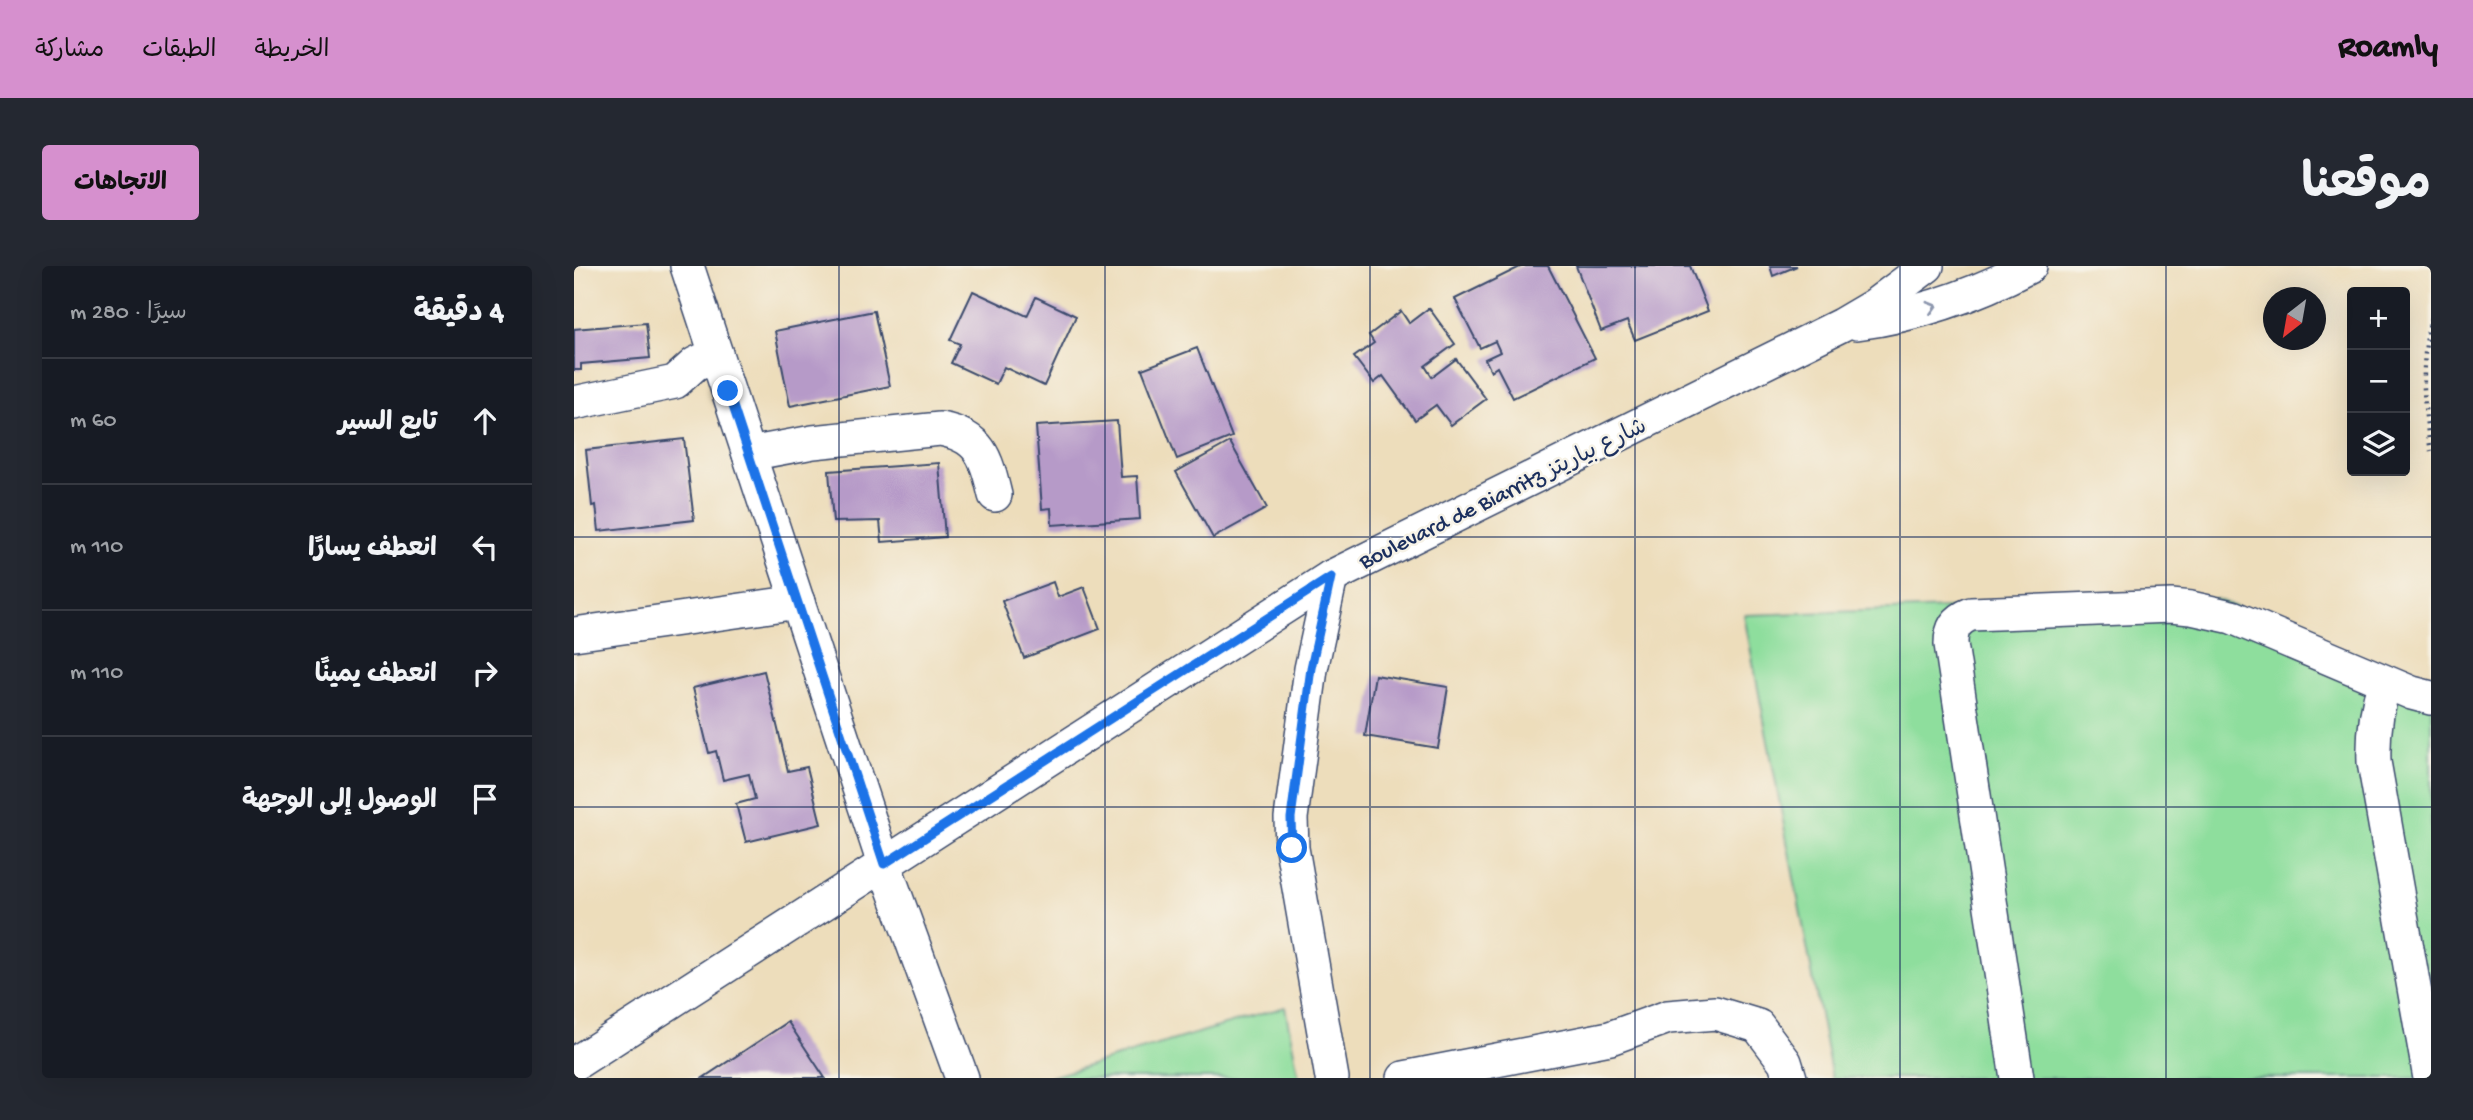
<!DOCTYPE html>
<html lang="ar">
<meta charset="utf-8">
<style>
body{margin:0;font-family:"Gochi Hand","Playpen Sans Arabic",sans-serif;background:#242831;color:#f1f3f6;direction:rtl}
.controls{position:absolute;right:21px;top:21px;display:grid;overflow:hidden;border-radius:7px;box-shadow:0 7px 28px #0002}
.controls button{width:63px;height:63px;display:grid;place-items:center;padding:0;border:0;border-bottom:2px solid #363941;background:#171b24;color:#f1f3f6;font:35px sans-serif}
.compass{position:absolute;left:1689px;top:21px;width:63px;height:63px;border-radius:50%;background:#171b24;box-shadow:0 7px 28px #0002;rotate:211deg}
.stop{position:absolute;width:21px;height:21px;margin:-16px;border:5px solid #1a73e8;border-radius:50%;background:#fff}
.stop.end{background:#1a73e8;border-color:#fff;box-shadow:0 2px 7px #0008}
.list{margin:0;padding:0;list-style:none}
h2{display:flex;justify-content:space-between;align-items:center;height:91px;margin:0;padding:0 28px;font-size:30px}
h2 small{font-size:23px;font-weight:400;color:#9ea1a6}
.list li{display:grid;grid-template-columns:46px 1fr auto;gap:21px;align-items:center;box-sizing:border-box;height:126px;padding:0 28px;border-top:2px solid #363941}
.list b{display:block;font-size:26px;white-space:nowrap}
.list em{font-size:23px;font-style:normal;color:#9ea1a6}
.icon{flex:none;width:38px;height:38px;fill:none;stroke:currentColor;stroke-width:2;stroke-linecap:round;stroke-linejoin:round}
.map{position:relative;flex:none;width:1857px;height:812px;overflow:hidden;direction:ltr;border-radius:7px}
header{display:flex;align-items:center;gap:42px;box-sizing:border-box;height:98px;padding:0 35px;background:#d690ce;color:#111}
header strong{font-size:33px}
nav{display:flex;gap:38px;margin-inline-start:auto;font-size:24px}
.intro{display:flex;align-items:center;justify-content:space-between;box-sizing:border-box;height:168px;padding:0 42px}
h1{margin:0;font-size:49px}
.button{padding:18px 32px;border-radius:7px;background:#d690ce;color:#111;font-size:24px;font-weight:700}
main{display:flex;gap:42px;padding:0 42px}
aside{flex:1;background:#171b24;border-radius:7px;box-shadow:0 7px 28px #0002}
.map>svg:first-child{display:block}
.green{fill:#8ede9d;stroke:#54867e;stroke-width:2}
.building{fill:#b69ac8}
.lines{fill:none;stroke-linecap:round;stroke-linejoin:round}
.minor-casing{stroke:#3a496c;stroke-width:36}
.path{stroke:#3a496c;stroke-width:4.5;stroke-dasharray:2 5;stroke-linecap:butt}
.minor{stroke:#fff;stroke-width:33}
.oneway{stroke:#8d97ae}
.route{stroke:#1a73e8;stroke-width:9}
.grid{fill:none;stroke:#1b2f5e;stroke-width:2;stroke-opacity:0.55}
.labels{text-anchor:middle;stroke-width:5;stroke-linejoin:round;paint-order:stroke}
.street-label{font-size:23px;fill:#1b2f5e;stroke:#f7f3e8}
</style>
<header>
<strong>Roamly</strong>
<nav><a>الخريطة</a><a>الطبقات</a><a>مشاركة</a></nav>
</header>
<div class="intro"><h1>موقعنا</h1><a class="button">الاتجاهات</a></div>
<main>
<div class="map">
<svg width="1857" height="812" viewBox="0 0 1857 812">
<rect width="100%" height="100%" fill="#f7f3e8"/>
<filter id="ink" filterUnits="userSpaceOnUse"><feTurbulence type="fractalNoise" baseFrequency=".0143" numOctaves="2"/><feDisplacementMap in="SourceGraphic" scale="14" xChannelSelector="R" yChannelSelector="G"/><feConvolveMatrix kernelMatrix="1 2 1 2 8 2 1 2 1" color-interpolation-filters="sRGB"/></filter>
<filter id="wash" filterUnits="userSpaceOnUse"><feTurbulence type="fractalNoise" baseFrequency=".00686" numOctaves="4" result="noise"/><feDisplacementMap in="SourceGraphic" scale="28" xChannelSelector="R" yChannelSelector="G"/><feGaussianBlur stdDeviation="1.57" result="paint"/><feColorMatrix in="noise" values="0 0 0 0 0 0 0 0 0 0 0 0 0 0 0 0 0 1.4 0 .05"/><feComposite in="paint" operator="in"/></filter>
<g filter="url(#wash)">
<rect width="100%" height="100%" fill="#edddbb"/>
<g class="green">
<polygon points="1642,333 1857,422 1857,812 1258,812 1170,349"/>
<polygon points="711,741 725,812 473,812"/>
</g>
<g id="blocks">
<g class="building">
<polygon points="948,0 974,0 1021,92 939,132 923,101 917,105 911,93 926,86 921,75 906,82 881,33"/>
<polygon points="1002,0 1116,0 1134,45 1061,74 1053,55 1027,65"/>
<polygon points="1196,0 1223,0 1199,10"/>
<polygon points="399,25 453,50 462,31 502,50 470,120 430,101 422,118 377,97 386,78 376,74"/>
<polygon points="855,42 881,78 851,100 858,111 882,93 912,133 877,159 862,139 841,154 809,110 800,117 780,91 800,77 795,69 827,45 835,57"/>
<polygon points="300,45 316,120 216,140 201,65"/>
<polygon points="72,57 76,92 7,98 7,104 0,104 0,63"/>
<polygon points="623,82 658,171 603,193 568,103"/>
<polygon points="543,155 547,211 563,210 566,253 478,259 477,242 468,243 462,160"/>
<polygon points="110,173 120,254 25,265 22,239 18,240 12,184"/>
<polygon points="656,176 693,242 639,272 602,206"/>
<polygon points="365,197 371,271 308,276 306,255 259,256 255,205"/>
<polygon points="479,316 484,331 510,321 526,363 450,392 428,335"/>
<polygon points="190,405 214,505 233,501 247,558 172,576 162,538 181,533 175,508 149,514 142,485 135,487 119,422"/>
<polygon points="801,409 874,421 864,482 791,470"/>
<polygon points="214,756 251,812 129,812"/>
</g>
</g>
</g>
<g filter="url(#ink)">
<use href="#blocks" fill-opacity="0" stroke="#3a496c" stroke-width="2"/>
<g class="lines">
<defs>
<g id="minor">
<polyline points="113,0 310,598 388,812"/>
<path d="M1283 57C1345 49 1401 29 1456 0"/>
<polyline points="0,137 101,116 121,98 142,88"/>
<path d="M175 188 239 176 366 163C407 170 412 192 421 229"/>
<polyline points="757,311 737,403 717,552 718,582 758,812"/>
<polyline points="0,368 224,336"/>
<path d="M1811 416C1802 443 1799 468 1800 496L1856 812"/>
<polyline points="0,798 757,311 1267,59 1301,39 1353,0"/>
<polyline points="830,812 1036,772 1094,751 1141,747 1184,760 1211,796 1216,812"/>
<path d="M1443 812 1377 378C1377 362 1382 354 1397 348L1597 340 1617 342 1658 351 1838 427 1857 432"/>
</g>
</defs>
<use href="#minor" class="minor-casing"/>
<path class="path" d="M1857 52C1846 96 1849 141 1857 185"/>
<use href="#minor" class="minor"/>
</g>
<defs><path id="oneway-chevron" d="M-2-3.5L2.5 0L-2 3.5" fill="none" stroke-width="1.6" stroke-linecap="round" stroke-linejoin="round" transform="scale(1.75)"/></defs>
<use class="oneway" href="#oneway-chevron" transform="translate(1358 41) rotate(-17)"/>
</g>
<g class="lines" filter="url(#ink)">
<polyline class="route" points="154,125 310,598 757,311 737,402 717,552 718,582"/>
</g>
<path class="grid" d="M265 0V812M531 0V812M796 0V812M1061 0V812M1326 0V812M1592 0V812M0 271H1857M0 541H1857"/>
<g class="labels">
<g class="street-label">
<text transform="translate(928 226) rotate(-26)" y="8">Boulevard de Biarritz شارع بياريتز</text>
</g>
</g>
</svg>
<div class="controls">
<button>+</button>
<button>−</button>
<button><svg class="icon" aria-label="layers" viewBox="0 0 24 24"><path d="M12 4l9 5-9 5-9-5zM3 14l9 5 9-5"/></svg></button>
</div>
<svg class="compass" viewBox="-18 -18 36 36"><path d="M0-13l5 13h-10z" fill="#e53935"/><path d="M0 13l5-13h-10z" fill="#9ea1a6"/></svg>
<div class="stop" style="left:718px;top:582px"></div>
<div class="stop end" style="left:154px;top:125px"></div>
</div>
<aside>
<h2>4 دقيقة<small>سيرًا · 280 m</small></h2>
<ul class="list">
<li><svg class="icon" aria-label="ahead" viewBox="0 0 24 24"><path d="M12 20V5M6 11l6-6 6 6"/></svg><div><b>تابع السير</b></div><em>60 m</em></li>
<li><svg class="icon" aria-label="left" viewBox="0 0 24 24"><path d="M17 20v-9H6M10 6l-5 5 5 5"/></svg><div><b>انعطف يسارًا</b></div><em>110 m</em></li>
<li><svg class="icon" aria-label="right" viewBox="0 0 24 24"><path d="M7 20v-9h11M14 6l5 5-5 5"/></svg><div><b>انعطف يمينًا</b></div><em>110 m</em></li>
<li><svg class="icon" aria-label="arrive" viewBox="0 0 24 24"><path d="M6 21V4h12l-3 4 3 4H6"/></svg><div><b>الوصول إلى الوجهة</b></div></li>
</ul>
</aside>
</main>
